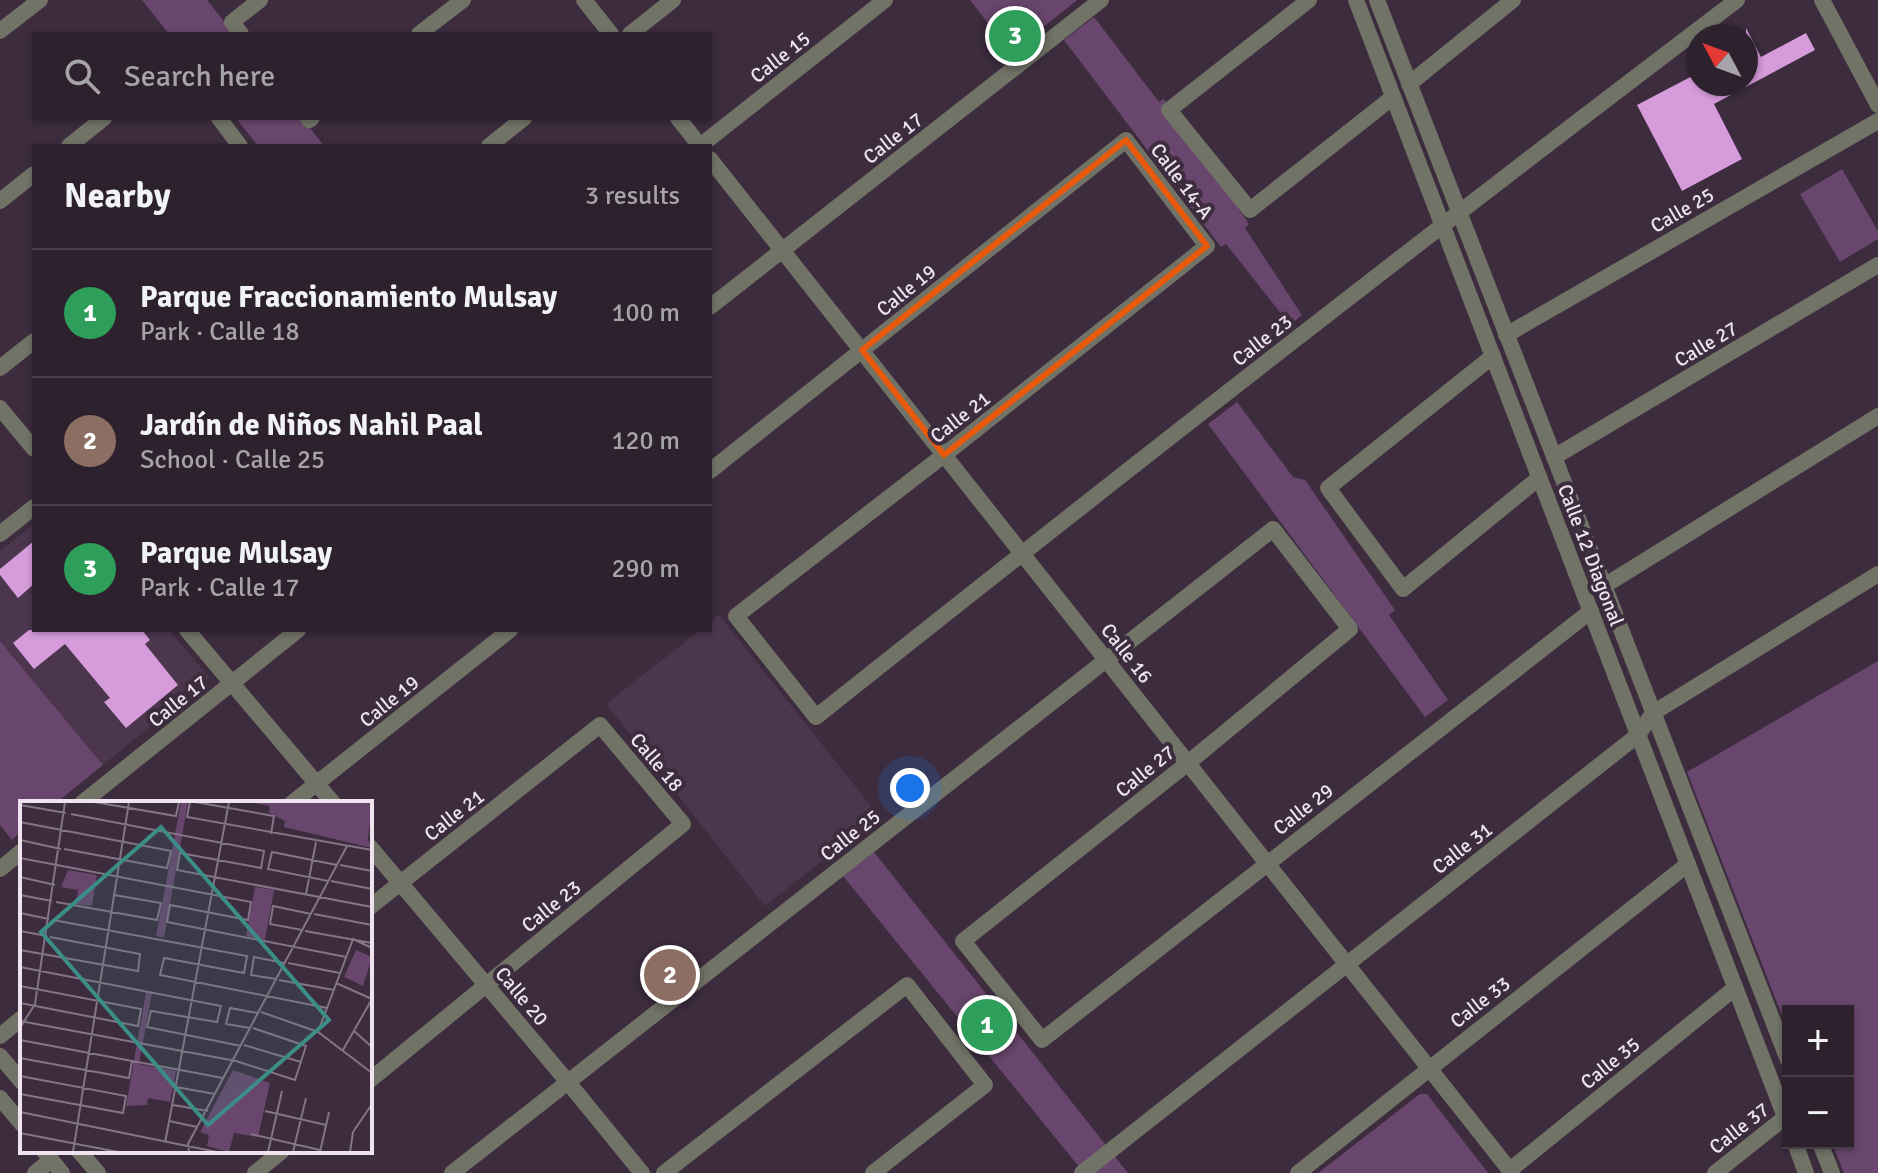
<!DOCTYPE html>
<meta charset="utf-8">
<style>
body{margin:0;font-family:Signika,sans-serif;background:#392e3a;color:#f1f3f6}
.controls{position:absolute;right:24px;bottom:24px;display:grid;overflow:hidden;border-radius:0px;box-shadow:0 2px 6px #0004}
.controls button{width:72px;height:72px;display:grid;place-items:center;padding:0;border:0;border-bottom:2px solid #483e4a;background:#2d212e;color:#f1f3f6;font:40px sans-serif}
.compass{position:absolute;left:1686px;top:24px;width:72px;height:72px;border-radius:50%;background:#2d212e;box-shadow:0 2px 6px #0004;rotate:311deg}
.you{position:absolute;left:910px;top:788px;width:28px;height:28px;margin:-20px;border:6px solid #fff;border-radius:50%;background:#1a73e8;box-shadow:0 0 0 12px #1a73e833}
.badge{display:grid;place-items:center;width:52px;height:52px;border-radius:50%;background:#bcbf44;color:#fff;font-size:26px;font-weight:700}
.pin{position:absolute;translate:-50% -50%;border:4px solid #fff;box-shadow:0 2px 8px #0006}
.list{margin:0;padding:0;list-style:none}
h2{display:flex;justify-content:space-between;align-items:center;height:104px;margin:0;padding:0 32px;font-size:34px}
h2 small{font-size:26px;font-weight:400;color:#a7a3aa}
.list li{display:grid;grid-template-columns:52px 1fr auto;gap:24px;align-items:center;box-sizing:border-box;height:128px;padding:0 32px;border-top:2px solid #483e4a}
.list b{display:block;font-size:30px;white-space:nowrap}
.list p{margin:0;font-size:26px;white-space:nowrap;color:#a7a3aa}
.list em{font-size:26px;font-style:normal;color:#a7a3aa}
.icon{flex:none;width:44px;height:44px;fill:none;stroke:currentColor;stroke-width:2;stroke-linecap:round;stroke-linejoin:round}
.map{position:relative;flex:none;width:1878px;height:1173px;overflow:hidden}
.search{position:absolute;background:#2d212e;box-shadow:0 2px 6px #0004;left:32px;top:32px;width:680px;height:88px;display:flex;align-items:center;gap:20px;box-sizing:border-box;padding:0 28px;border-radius:0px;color:#a7a3aa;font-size:30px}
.panel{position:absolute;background:#2d212e;box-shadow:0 2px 6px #0004;left:32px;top:144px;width:680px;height:488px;border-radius:0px}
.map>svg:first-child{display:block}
.built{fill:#4b364d}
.green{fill:#69466d}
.building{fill:#d59bdb}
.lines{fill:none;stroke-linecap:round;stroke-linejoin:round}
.minor{stroke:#727367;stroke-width:16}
.tertiary{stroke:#727367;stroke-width:16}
.marked{fill:none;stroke:#e8590c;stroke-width:6;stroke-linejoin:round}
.labels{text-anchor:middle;stroke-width:8;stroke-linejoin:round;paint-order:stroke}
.street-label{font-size:20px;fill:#eee3ef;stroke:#3c2c3e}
.inset-road{fill:none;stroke:#837585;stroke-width:2}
.view{fill:#3c8c88;fill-opacity:0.15;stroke:#3c8c88;stroke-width:4}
.inset-edge{fill:none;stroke:#eee3ef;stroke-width:4}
</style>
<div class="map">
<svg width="1878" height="1173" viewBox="0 0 1878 1173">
<rect width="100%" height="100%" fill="#3c2c3e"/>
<g class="built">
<polygon points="34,524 34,630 169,630 208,676 209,678 103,765 0,641 0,551"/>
<polygon points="719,615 879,816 765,906 606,704 700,630 710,630 710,622"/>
</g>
<g class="green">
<polygon points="142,0 207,0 234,34 169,34"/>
<polygon points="970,0 1077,0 1011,53"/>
<polygon points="1094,17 1159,102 1164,99 1249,224 1245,228 1302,315 1290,325 1226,244 1221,247 1064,40"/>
<polygon points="236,118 302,118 324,146 258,146"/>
<polygon points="1842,169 1878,231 1878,239 1840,262 1800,194"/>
<polygon points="1237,402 1293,477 1305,480 1395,610 1389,615 1448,700 1425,717 1208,424"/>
<polygon points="0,641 103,765 56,803 22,803 22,831 12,840 0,825"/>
<polygon points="1878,661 1878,1173 1844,1173 1832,1143 1848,1143 1848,1011 1788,1011 1788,1031 1687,772"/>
<polygon points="874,852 1128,1173 1084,1173 843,876"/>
<polygon points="1420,1094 1427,1094 1488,1173 1318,1173"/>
</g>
<g class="building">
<polygon points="1746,28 1761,57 1806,33 1815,50 1714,104 1742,159 1682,191 1637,105 1698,73 1698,84 1746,84"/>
<polygon points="34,541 34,584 18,598 0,575 0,569"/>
<polygon points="29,630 142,630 150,640 145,644 178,685 126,728 104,702 110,698 65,644 34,669 13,643"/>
</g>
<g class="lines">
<g class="minor">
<polyline points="1309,0 1169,110 1250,210 1393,97"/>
<polyline points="1822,0 1878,105"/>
<polyline points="0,31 40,0"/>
<polyline points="241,34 232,22 260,0"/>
<polyline points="419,34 463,0"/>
<polyline points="630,34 673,0"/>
<polyline points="1409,84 1513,0"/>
<polyline points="219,118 240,146"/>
<polyline points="308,118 309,120 312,118"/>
<polyline points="69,146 104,118"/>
<polyline points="489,146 524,118"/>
<polyline points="700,146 885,0"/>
<polyline points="0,201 34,174"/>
<polyline points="710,307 1101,0"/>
<polyline points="1506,335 1878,121"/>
<polyline points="1493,356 1328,488 1403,589 1539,478"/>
<polyline points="0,368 34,341"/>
<polyline points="0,408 34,449"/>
<polyline points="1554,457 1878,265"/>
<path d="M710 471 1126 140 1207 246 944 455 736 616 816 717C1120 475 1427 235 1737 0"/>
<polyline points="0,534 34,507"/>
<polyline points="1604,586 1878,416"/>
<polyline points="187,630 333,803"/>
<polyline points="82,803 298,630"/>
<polyline points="292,803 510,630"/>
<polyline points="370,847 567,1081 642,1173"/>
<polyline points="0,869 22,851"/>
<polyline points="370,907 600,725 683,824 370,1080"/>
<polyline points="0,1036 22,1018"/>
<polyline points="1510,1170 1735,988"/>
<polyline points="35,1173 51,1160"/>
<polyline points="255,1173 282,1151"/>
<polyline points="452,1173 1273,529 1350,629 1188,763 963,941 1042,1040 1591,611"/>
<polyline points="664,1173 907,985 985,1085 873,1173"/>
<polyline points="1082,1173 1638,735 1653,713 1878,574"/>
<polyline points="1298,1173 1688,864"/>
<polyline points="1715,1173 1788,1115"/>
</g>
<g class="tertiary">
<polyline points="584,0 611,34"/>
<polyline points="1356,0 1788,1125"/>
<polyline points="1377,0 1788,1060"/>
<polyline points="678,118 700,146"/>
<polyline points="710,159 1512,1173"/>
<polyline points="0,1056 22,1082"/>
<polyline points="0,1098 22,1124"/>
<polyline points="1795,1143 1806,1173"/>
<polyline points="1820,1143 1832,1173"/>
<polyline points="44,1151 62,1173"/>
<polyline points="79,1151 98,1173"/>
</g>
</g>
<path class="marked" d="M1126 140 1207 246 944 455 862 350Z"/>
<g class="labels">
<g class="street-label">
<text transform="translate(780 57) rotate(-38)" y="7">Calle 15</text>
<text transform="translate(893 138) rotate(-38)" y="7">Calle 17</text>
<text transform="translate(1182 181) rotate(53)" y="7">Calle 14-A</text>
<text transform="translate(1682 210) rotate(-30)" y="7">Calle 25</text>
<text transform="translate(906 290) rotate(-39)" y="7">Calle 19</text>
<text transform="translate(1262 340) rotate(-38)" y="7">Calle 23</text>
<text transform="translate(1706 344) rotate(-31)" y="7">Calle 27</text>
<text transform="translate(960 417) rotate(-38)" y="7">Calle 21</text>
<text transform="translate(1591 555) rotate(69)" y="7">Calle 12 Diagonal</text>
<text transform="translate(1127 653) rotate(52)" y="7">Calle 16</text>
<text transform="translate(178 701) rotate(-39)" y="7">Calle 17</text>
<text transform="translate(389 701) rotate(-39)" y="7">Calle 19</text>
<text transform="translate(657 762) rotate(50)" y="7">Calle 18</text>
<text transform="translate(1145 771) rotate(-39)" y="7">Calle 27</text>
<text transform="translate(1303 809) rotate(-38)" y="7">Calle 29</text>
<text transform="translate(454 815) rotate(-38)" y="7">Calle 21</text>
<text transform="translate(850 835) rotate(-38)" y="7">Calle 25</text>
<text transform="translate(1462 848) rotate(-38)" y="7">Calle 31</text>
<text transform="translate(551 906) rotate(-39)" y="7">Calle 23</text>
<text transform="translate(522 996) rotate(50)" y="7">Calle 20</text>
<text transform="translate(1480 1002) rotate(-38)" y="7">Calle 33</text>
<text transform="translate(1610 1063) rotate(-39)" y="7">Calle 35</text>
<text transform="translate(1739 1128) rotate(-38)" y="7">Calle 37</text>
</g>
</g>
<g transform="translate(20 801)">
<rect width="352" height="352" fill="#3c2c3e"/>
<path d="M161 1H168L144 137 136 135ZM228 1H352L348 39 352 47 264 26 265 20 249 12 250 5ZM48 69 77 74 72 105 56 103 58 89 41 86ZM235 86 254 89 245 139 226 135ZM336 149 352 156 343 185 324 176ZM126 191 132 192 119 263 156 270 150 301 128 297 127 304 106 305ZM213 269 250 282 238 336 214 332 209 351 187 345 189 334 180 331Z" fill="#69466d"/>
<path class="inset-road" d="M74 1 156 15 159 1M170 1 167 16 352 49M175 1 254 15 251 33M0 4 46 12M51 13 244 50 241 67 160 52 157 69 352 106M0 21 151 50 147 67 44 48M0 39 41 48M0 57 231 101 228 119 150 104 147 121 326 156M320 64 352 70M0 76 35 84M308 80 248 68 252 51 317 64M311 80 352 88M286 93 296 41M0 94 32 100M36 101 137 119 141 102 94 94M0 112 29 118M294 113 352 124M33 119 227 155 224 172 144 157 140 174 307 207M282 129 250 123 253 105 291 113M0 130 27 135M285 130 352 142M0 149 118 170 120 153 30 136M268 162 320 172M0 166 201 205 197 221 131 210 127 226 221 245M256 178 231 174 234 156 264 162M259 179 314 189M316 182 352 198M0 185 121 208 118 225 0 202M241 211 298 231 352 272M0 220 216 260 275 279 286 245 233 227M0 227 15 203 45 1M230 227 206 223 210 207 238 212M334 230 352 246M298 231 333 138 352 147M0 239 203 277M224 244 281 261M323 249 352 198M0 257 109 277 112 260M0 275 106 295 103 312 0 293M156 286 195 293M153 304 188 310M245 310 306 324M0 311 197 351M149 320 177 326M0 332 98 351M231 333 300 349M145 342 209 1M53 351 109 1M169 351 168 343 327 45M248 351 262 290M273 351 286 297M300 351 309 311M330 351 333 331 352 303"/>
<path class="view" d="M141 26 309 219 188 324 21 131Z"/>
<rect width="352" height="352" class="inset-edge"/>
</g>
</svg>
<div class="controls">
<button>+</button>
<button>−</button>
</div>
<svg class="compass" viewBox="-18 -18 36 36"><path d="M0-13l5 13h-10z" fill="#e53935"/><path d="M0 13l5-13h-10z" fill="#a7a3aa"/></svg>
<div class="you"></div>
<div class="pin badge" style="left:987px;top:1025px;background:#2e9e5b">1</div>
<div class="pin badge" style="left:670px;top:975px;background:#8d6e63">2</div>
<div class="pin badge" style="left:1015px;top:36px;background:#2e9e5b">3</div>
<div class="search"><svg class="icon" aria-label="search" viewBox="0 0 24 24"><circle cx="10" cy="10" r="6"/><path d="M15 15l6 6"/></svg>Search here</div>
<section class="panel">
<h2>Nearby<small>3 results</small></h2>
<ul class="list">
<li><span class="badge" style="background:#2e9e5b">1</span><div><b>Parque Fraccionamiento Mulsay</b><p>Park · Calle 18</p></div><em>100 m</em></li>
<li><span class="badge" style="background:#8d6e63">2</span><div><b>Jardín de Niños Nahil Paal</b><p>School · Calle 25</p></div><em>120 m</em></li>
<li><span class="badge" style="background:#2e9e5b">3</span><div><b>Parque Mulsay</b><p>Park · Calle 17</p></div><em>290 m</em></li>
</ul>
</section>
</div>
